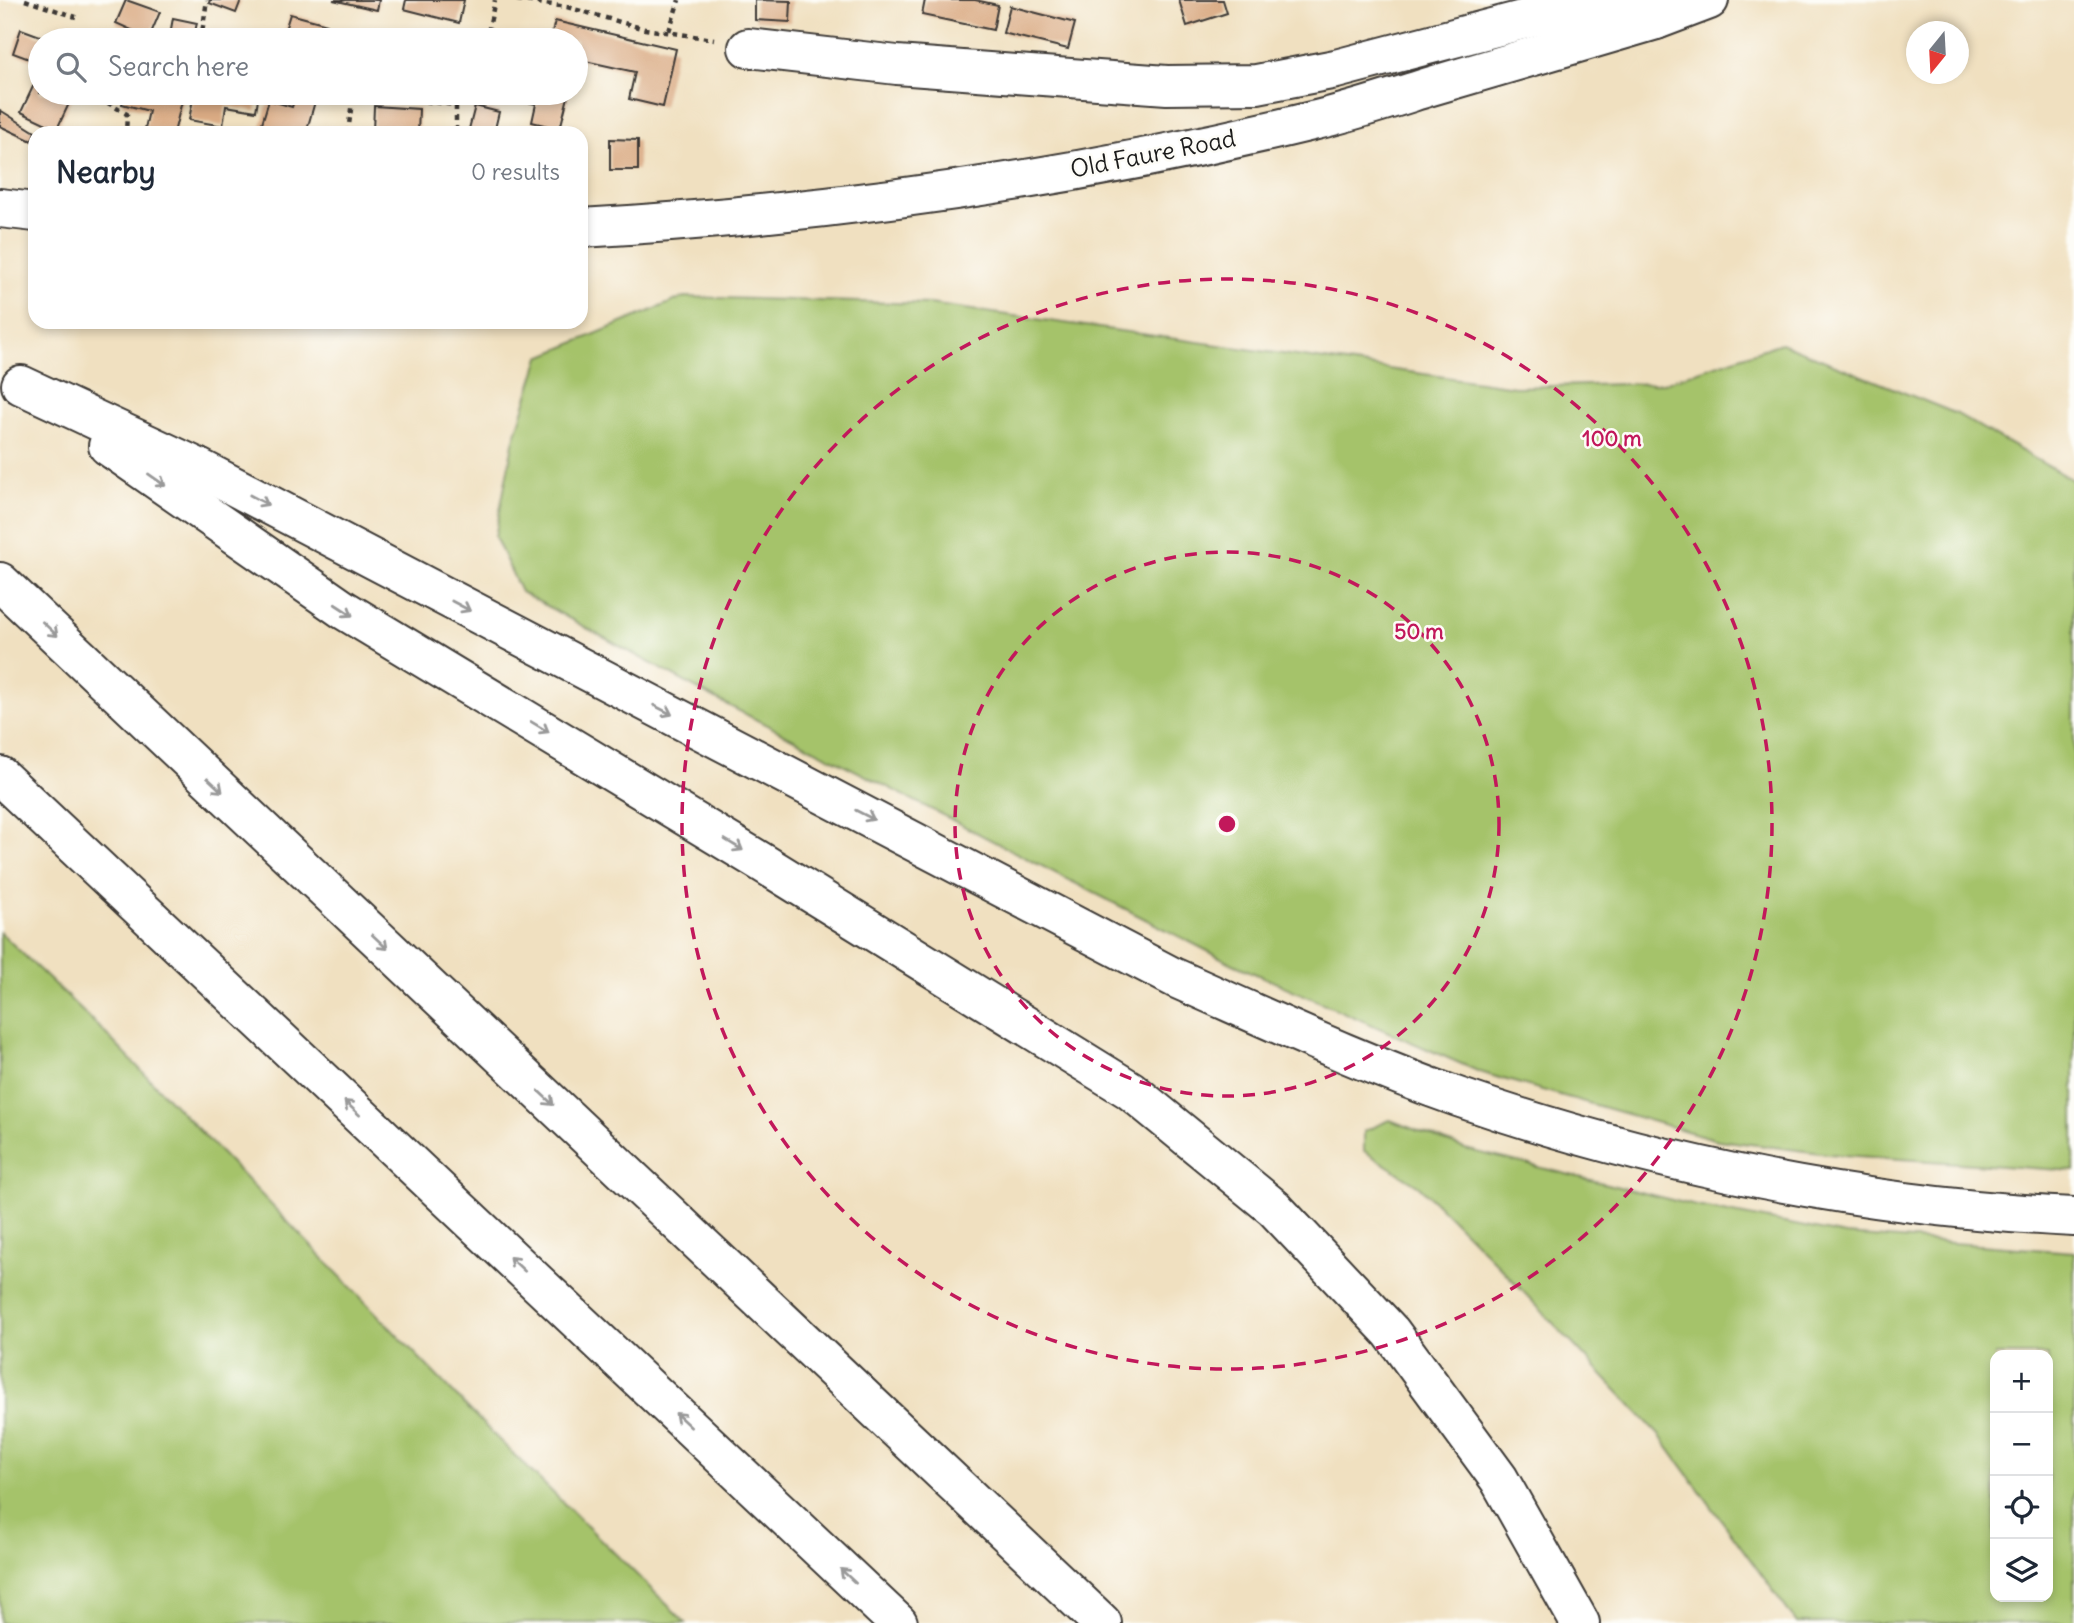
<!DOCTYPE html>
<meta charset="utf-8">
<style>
body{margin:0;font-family:Delius,sans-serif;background:#f2f2f3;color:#1f2937}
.controls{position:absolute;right:21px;bottom:21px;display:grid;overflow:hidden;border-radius:14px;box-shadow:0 4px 10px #0003}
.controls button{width:63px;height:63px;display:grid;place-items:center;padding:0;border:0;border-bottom:2px solid #e0e1e3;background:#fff;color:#1f2937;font:35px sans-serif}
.compass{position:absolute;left:1906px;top:21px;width:63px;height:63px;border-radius:50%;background:#fff;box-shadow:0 4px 10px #0003;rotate:198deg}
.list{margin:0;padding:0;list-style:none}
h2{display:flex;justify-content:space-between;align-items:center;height:91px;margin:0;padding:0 28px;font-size:30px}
h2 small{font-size:23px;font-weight:400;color:#747a83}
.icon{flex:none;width:38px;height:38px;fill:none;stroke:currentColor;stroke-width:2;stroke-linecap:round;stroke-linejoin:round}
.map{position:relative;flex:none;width:2074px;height:1623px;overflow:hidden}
.search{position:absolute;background:#fff;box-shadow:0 4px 10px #0003;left:28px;top:28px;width:560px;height:77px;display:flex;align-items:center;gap:18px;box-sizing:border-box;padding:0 24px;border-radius:38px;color:#747a83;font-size:26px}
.panel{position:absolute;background:#fff;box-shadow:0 4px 10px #0003;left:28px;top:126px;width:560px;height:203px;border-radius:21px}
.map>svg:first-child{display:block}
.green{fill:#a5c36b;stroke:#607044;stroke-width:2;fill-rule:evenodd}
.building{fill:#daab84}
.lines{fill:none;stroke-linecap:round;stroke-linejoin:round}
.street-casing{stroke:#3c3935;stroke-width:42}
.primary-casing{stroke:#3c3935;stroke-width:42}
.highway-casing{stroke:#3c3935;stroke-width:42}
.path{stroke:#3c3935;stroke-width:4.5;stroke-dasharray:5 5;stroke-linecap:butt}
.street{stroke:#fff;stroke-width:38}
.primary{stroke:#fff;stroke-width:38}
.highway{stroke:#fff;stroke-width:38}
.oneway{stroke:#999}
.ring{fill:none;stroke:#c2185b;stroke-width:3.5;stroke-dasharray:12 9}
.labels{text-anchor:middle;stroke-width:5;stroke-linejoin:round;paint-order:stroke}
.street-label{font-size:24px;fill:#1c1c1c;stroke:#fdfcf7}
.centre{fill:#c2185b;stroke:#fdfcf7;stroke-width:3.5}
.ring-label{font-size:21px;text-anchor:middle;font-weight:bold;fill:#c2185b;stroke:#fdfcf7;stroke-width:5;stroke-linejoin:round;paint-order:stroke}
</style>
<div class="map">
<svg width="2074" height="1623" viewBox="0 0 2074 1623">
<rect width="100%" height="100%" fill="#fdfcf7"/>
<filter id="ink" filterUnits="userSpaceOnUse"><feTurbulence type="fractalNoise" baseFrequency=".0143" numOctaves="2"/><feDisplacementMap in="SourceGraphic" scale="14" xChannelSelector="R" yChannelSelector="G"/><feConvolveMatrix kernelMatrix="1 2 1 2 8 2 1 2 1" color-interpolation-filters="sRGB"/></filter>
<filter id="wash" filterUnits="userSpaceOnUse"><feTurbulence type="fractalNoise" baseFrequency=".00686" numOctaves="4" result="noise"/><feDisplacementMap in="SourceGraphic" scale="28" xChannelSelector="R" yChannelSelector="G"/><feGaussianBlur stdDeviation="1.57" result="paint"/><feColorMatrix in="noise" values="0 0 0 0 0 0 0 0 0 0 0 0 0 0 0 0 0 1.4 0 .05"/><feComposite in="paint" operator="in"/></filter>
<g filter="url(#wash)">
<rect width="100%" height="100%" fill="#f0e0c0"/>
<g class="green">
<polygon points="684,297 930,304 1515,387 1663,383 1781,343 1957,414 2074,481 2074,1171 1828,1154 1718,1140 1482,1073 1231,963 712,697 521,592 495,537 513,443 540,357"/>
<polygon points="0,932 101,1029 494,1435 686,1623 0,1623"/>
<path d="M1390 1120 1465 1149 1692 1205 1846 1235 2074 1252V1623H1797L1659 1435 1499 1266 1419 1186 1364 1151V1131ZM1995 1355H2048V1597H1995Z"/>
</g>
<g id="blocks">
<g class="building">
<polygon points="126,0 160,12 149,38 116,23"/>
<polygon points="210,0 241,0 236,13 209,3"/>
<polygon points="333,0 379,0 377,10"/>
<polygon points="406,0 464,0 459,23 404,9"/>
<polygon points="755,0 791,1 790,22 755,20"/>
<polygon points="925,0 975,0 998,5 993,30 922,15"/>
<polygon points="1179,0 1223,0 1227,13 1187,26"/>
<polygon points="1010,6 1075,23 1068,49 1003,33"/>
<polygon points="290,14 327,24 322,40 305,40 306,36 285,30"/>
<polygon points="173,18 197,23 193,40 169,40"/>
<polygon points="555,21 676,49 663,107 629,99 635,72 576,59 576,40 550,40"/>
<polygon points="21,29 51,40 40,40 40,63 13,53"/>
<polygon points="414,31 445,39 445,40 412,40"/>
<polygon points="38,76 40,93 74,93 57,129 21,112"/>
<polygon points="125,93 184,93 174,133 144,133 149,111 122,104"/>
<polygon points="194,93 259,93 256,111 226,106 223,126 189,120"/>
<polygon points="297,93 316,98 306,133 259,133 269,100 292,107"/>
<polygon points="510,93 569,93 560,129 532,122 536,104 509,98"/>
<polygon points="374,106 419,109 418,133 373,132"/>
<polygon points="475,106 499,112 494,133 468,133"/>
<polygon points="0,110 35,132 32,141 0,126"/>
<polygon points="610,139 638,140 638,170 610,170"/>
</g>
</g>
</g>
<g filter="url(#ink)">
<use href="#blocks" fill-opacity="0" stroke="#3c3935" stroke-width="2"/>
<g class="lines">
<defs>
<polyline id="street" points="748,48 897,65 1070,78 1167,85 1257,84 1336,69 1587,3 1618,3 1656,20"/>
<g id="primary">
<polyline points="0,208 35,212"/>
<path d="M581 228C827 214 1072 179 1312 121 1351 112 1390 99 1428 87 1504 65 1580 42 1656 20L1709 0"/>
</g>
<g id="highway">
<path d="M21 385 199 468 1175 978C1268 1019 1361 1063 1458 1097 1653 1165 1868 1207 2074 1217"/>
<polyline points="108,446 344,610 758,860 1130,1090 1274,1208 1391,1332 1499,1479 1580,1623"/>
<polyline points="0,582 1102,1623"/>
<polyline points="0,776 898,1623"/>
</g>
</defs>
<use href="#street" class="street-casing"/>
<use href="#primary" class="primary-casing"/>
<use href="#highway" class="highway-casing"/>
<g class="path">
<polyline points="25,0 76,17"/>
<polyline points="517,0 567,7 645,29 714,39"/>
<polyline points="669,31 679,0"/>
<polyline points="201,40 207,0"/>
<polyline points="465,40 466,37 487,37 495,0"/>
<polyline points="112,93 108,103 127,114 126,133"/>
<polyline points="391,93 390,97 456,105 455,93"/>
<polyline points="436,130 456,131 456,105"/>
<polyline points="348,133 353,93"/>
</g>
<use href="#street" class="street"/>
<use href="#primary" class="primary"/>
<use href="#highway" class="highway"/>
</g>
<defs><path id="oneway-shaft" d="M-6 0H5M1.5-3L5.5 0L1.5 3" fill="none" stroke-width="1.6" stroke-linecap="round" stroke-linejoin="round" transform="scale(1.75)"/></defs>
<g class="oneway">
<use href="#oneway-shaft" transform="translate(157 480) rotate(35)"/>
<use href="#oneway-shaft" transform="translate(259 500) rotate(28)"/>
<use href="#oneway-shaft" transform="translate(461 606) rotate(28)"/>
<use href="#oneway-shaft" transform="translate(344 610) rotate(33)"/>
<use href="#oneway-shaft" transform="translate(50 629) rotate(43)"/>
<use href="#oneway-shaft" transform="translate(663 710) rotate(27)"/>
<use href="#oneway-shaft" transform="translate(540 727) rotate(31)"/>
<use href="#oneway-shaft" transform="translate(215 785) rotate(43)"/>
<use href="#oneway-shaft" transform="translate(865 815) rotate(27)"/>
<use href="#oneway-shaft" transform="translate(734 845) rotate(31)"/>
<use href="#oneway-shaft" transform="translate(380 942) rotate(43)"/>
<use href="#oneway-shaft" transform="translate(546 1098) rotate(43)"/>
<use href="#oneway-shaft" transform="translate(352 1108) rotate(-137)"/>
<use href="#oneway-shaft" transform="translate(517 1264) rotate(-137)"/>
<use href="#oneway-shaft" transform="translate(683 1420) rotate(-137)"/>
<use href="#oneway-shaft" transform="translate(848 1576) rotate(-137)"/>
</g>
</g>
<g class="ring">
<circle cx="1227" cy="824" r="272"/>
<circle cx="1227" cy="824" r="545"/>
</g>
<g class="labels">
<g class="street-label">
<text transform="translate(1153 154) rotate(-11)" y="8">Old Faure Road</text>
</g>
</g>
<circle cx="1227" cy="824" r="10" class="centre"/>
<g class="ring-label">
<text x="1612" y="446">100 m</text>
<text x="1419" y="639">50 m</text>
</g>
</svg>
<div class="controls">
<button>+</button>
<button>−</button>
<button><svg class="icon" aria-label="locate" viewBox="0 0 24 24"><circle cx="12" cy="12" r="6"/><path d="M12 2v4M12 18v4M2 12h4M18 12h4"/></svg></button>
<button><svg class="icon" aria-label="layers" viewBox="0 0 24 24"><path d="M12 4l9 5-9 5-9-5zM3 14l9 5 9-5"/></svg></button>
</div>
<svg class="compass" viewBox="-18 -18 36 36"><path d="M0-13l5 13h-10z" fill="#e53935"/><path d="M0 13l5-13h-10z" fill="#747a83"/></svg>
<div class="search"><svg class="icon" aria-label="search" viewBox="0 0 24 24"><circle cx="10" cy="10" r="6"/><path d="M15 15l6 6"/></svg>Search here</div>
<section class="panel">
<h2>Nearby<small>0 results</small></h2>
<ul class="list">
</ul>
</section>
</div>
